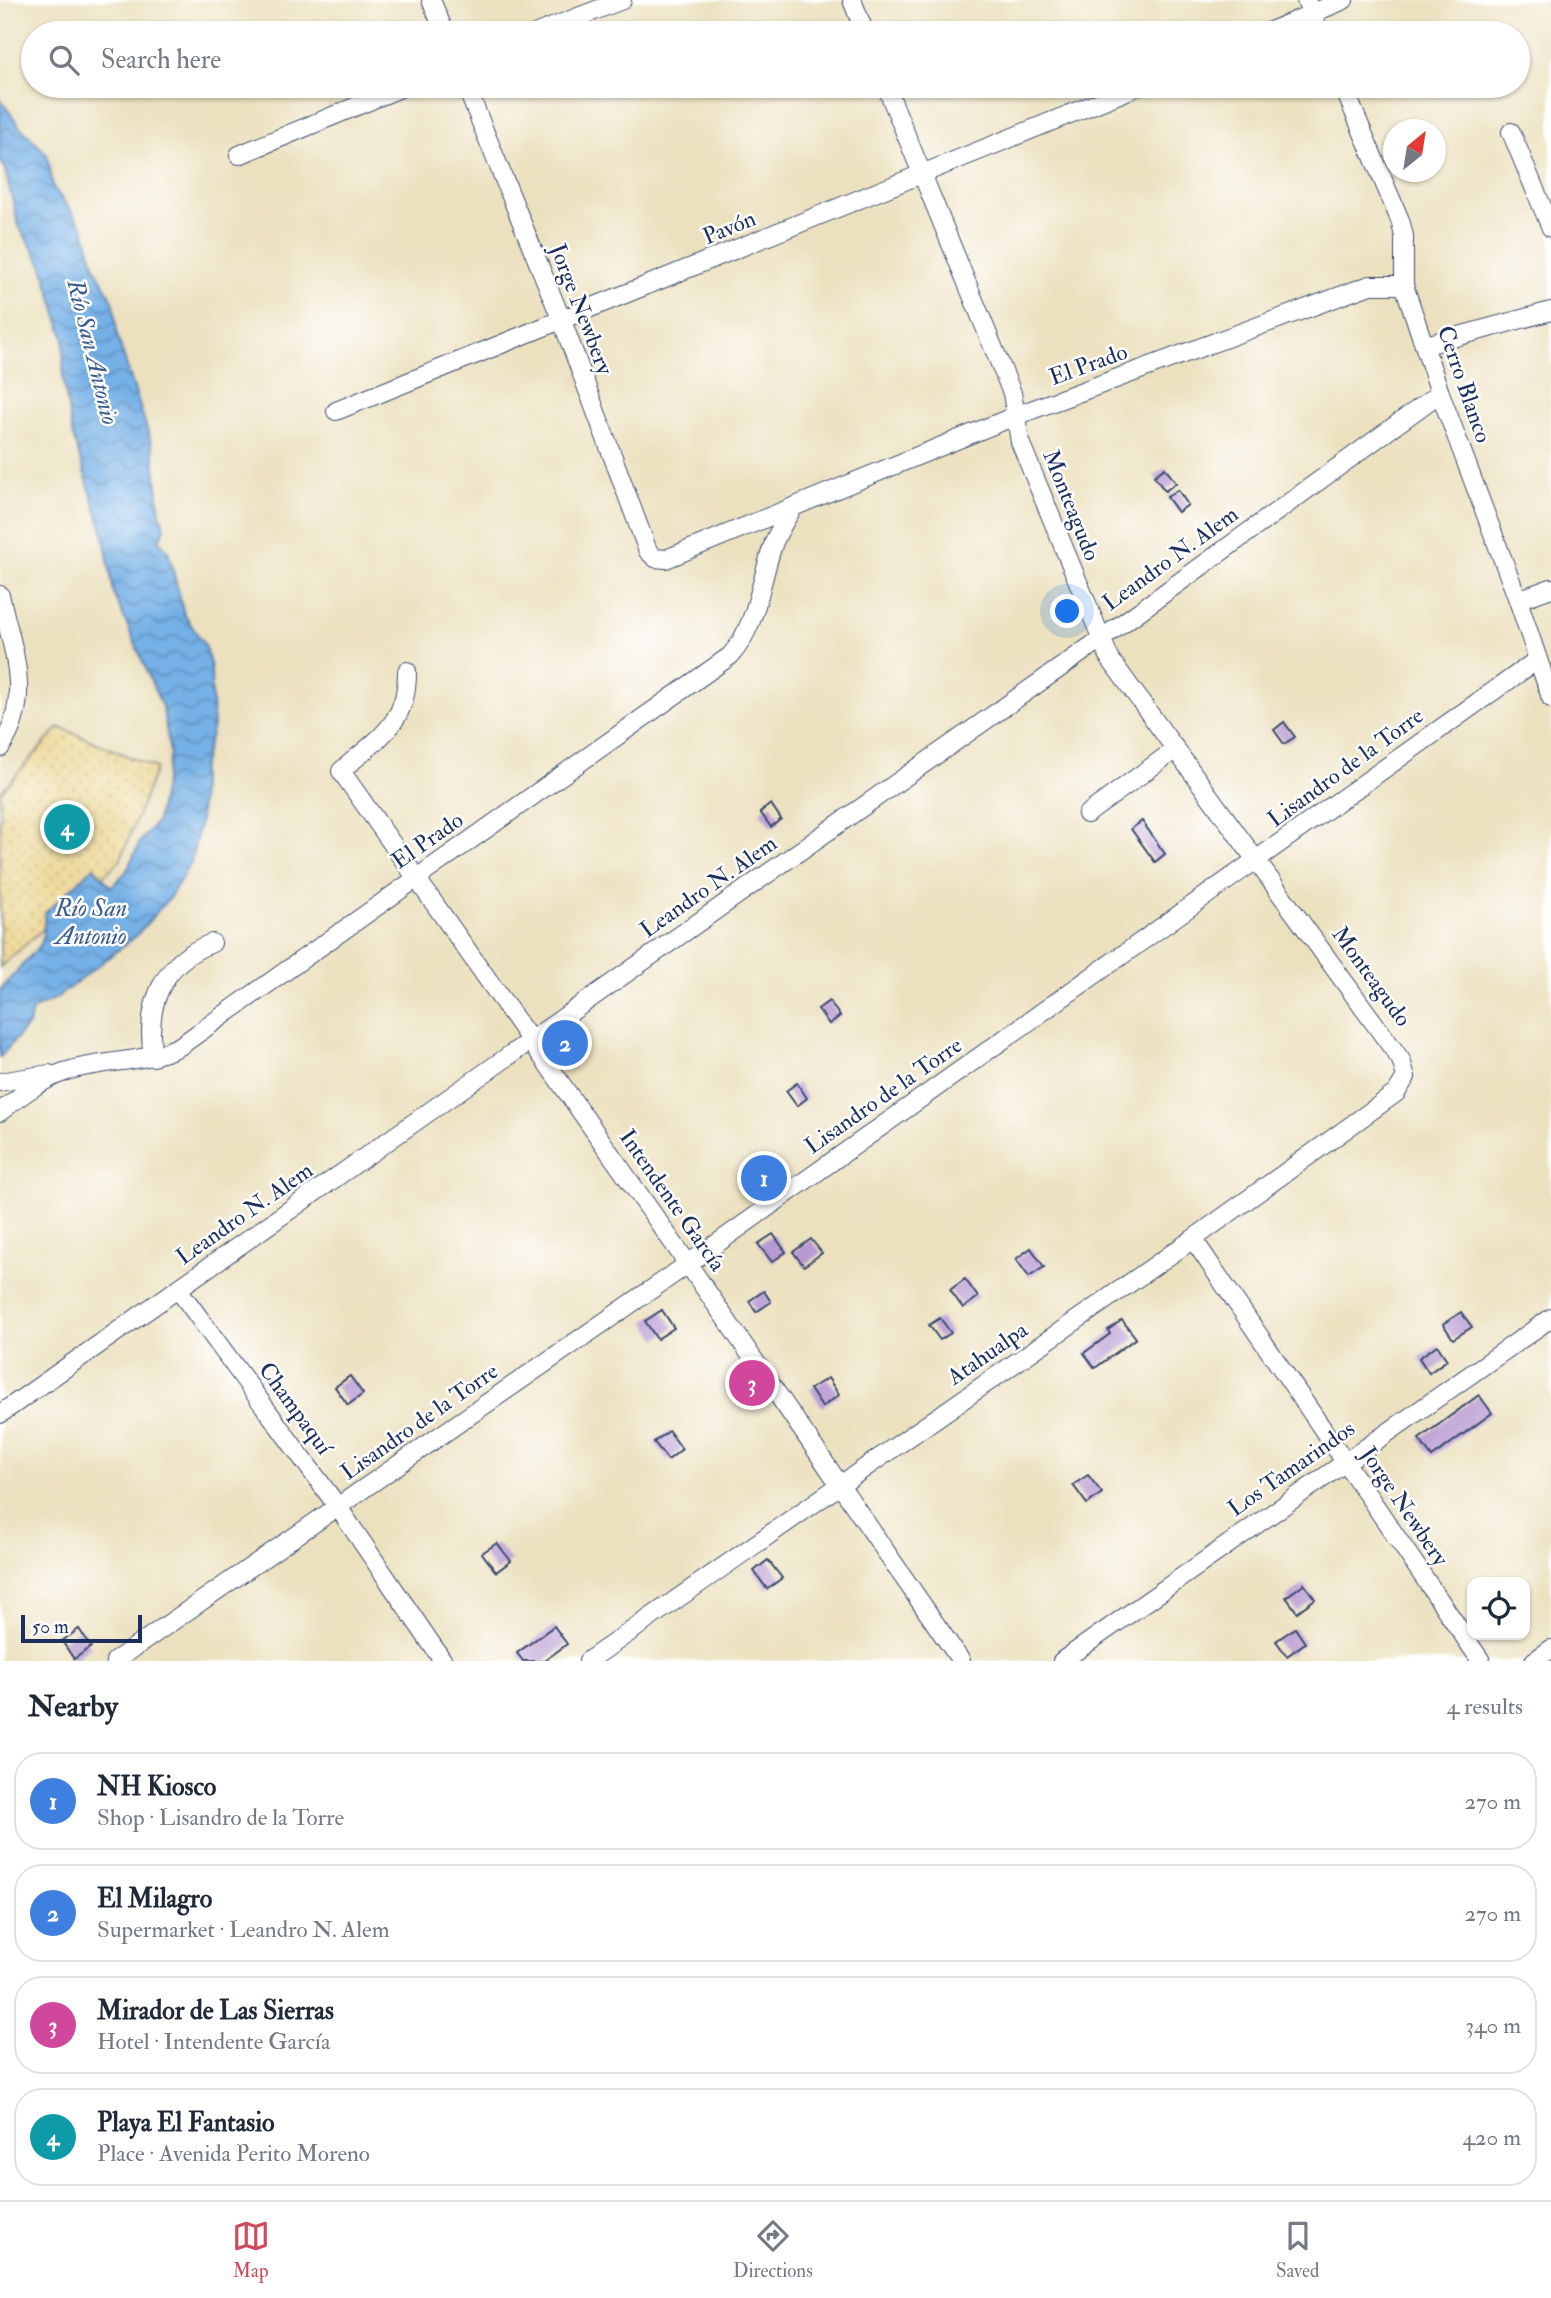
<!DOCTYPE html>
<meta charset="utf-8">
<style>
body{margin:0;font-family:"IM FELL Double Pica",serif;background:#f6f6f7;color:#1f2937}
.controls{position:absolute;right:21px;bottom:21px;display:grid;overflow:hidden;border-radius:14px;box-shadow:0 2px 5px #0004}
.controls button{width:63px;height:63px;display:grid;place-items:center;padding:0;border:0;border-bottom:2px solid #e0e1e3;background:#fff;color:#1f2937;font:35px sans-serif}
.compass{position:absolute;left:1383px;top:119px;width:63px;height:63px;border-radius:50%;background:#fff;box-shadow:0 2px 5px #0004;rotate:30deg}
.scale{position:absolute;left:21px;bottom:18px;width:121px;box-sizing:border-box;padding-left:7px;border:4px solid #1b2f5e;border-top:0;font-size:19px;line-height:24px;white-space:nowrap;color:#1b2f5e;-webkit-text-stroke:5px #fff;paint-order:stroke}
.you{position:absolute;left:1068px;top:612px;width:24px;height:24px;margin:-18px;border:5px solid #fff;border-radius:50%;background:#1a73e8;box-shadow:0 0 0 10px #1a73e833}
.badge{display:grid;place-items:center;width:46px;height:46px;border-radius:50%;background:#d1495b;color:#fff;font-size:23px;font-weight:700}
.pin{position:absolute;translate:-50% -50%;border:4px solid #fff;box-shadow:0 2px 7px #0006}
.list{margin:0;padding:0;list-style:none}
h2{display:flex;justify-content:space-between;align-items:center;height:91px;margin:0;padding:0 28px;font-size:30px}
h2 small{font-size:23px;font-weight:400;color:#747a83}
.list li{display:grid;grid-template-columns:46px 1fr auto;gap:21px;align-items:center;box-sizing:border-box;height:98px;margin:0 14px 14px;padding:0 14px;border:2px solid #e0e1e3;border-radius:28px}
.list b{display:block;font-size:26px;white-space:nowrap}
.list p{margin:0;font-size:23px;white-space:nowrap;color:#747a83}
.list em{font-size:23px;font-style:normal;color:#747a83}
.icon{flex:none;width:38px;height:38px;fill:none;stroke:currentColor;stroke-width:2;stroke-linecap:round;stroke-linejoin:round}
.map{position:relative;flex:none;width:1551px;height:1661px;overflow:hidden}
.search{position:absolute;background:#fff;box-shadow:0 2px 5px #0004;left:21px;right:21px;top:21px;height:77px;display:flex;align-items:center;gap:18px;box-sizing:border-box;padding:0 24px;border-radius:38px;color:#747a83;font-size:26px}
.sheet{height:539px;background:#fff}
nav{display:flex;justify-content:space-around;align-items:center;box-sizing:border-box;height:98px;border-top:2px solid #e0e1e3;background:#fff;font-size:19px;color:#747a83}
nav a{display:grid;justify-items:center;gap:4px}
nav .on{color:#d1495b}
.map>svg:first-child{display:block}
.sand{fill:url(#sand-dots);stroke:#84847e;stroke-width:2}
.water{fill:url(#water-waves);stroke:#4870a2;stroke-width:2}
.building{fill:#b79ad2}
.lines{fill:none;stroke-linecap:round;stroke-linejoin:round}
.minor-casing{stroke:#3a4a6d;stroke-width:20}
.minor{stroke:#fff;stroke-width:18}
.labels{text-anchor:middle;stroke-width:5;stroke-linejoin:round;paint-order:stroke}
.street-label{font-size:23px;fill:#1b2f5e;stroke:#fff}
.water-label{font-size:24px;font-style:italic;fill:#3a5c8e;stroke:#fff}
</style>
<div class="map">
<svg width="1551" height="1661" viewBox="0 0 1551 1661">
<defs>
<pattern id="sand-dots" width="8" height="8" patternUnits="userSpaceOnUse" patternTransform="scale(1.75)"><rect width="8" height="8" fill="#eeda9e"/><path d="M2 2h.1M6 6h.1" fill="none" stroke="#ccbb8a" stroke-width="1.8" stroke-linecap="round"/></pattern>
<pattern id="water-waves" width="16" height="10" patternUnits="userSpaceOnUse" patternTransform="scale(1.75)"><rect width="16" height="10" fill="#75b0e6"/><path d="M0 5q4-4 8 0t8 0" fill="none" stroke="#5f90be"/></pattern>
</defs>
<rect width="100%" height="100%" fill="#fff"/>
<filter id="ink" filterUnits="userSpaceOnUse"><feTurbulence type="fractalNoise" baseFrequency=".0143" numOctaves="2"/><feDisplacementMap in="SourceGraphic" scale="14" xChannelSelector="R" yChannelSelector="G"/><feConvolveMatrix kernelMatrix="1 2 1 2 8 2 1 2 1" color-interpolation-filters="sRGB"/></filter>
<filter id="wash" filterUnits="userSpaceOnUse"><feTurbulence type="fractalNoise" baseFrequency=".00686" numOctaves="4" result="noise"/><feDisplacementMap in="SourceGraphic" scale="28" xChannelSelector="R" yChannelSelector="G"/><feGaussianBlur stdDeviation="1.57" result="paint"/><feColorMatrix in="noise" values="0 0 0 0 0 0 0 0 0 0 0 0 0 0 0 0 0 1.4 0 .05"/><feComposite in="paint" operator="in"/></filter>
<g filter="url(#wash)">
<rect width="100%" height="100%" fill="#ece1bf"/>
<polygon class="sand" points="59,727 156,768 120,861 0,967 0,793"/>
<polygon class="water" points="0,99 21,128 47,154 53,187 83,227 95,267 114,303 117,335 153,448 160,514 165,528 159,541 168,551 184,614 205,646 211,668 213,726 201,771 200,821 191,862 170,897 135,937 55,999 32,1010 29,1024 0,1057 0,990 42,943 45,913 94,867 111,887 126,872 140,842 157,821 170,754 163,709 114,594 103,531 72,433 63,378 64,338 42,264 19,227 4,166 0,161"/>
<g id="blocks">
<g class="building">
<polygon points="1165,468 1176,483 1165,491 1154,476"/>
<polygon points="1178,490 1188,505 1178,512 1167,497"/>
<polygon points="1284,722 1295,737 1284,744 1274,730"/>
<polygon points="771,804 781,819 771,827 760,812"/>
<polygon points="1142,821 1165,854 1155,862 1131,829"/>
<polygon points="829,1001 840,1016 829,1024 818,1009"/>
<polygon points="797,1083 807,1098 797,1106 786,1091"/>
<polygon points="773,1234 786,1252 772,1262 758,1244"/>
<polygon points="811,1239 822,1253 804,1266 793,1252"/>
<polygon points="1031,1248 1044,1267 1029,1277 1016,1259"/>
<polygon points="965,1279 978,1297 963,1308 950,1290"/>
<polygon points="764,1291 771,1302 756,1312 749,1301"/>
<polygon points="662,1310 674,1328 657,1339 645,1321"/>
<polygon points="1461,1312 1472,1327 1453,1339 1443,1324"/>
<polygon points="940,1318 951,1333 940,1340 929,1325"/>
<polygon points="1122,1320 1136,1338 1095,1368 1084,1353 1110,1334 1108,1330"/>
<polygon points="1437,1345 1447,1360 1429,1373 1419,1358"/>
<polygon points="350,1376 363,1394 348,1405 335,1387"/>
<polygon points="828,1378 839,1395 822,1407 810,1389"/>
<polygon points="1479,1395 1492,1413 1432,1457 1419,1439"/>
<polygon points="669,1431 682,1449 668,1460 654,1442"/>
<polygon points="1088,1475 1102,1493 1087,1504 1073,1485"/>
<polygon points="497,1543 511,1561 496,1572 482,1553"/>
<polygon points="768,1560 782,1578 767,1589 754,1571"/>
<polygon points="1304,1584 1315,1599 1297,1612 1286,1597"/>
<polygon points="554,1626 567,1644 544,1661 523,1661 517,1653"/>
<polygon points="1295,1628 1305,1643 1287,1656 1276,1641"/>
<polygon points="79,1629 91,1647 74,1659 62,1641"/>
</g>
</g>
</g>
<g filter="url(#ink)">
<use href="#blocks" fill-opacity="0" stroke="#3a4a6d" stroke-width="2"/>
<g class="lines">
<defs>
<g id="minor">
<polyline points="431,0 445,33"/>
<polyline points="852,0 865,33"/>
<polyline points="1306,0 1320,33"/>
<polyline points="537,33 622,0"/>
<polyline points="1266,33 1344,0"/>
<polyline points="466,86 562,321 648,551 655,558 666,559 1015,416 1370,285 1404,285"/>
<polyline points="1343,86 1400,220 1404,236 1404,285 1440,393 1518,600 1551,698"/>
<polyline points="1511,132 1551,228"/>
<polyline points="239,155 405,86"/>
<polyline points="1426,345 1551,311"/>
<polyline points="336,411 1139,86"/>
<path d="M0 595C12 648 34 699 0 748"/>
<polyline points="1518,600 1551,588"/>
<path d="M407 671C408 724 378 738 341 771L688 1264 961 1661"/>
<polyline points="1087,814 1176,749"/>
<path d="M153 1057C145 1006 161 962 212 943"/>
<polyline points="0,1082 49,1074"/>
<path d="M0 1112C20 1096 39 1081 64 1072 102 1059 144 1064 180 1046L730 656C758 625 760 580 774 542 779 530 786 519 793 507"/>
<polyline points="1193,1239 1481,1661"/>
<polyline points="178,1289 338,1507 443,1661"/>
<polyline points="0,1414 1101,639 1440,393"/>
<polyline points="115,1661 688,1264 1537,660"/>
<polyline points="588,1661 1193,1239 1396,1093 1406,1077 1401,1060 1110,659 1020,442 1012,393 886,86"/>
<polyline points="1062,1661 1551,1318"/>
<polyline points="1534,1661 1551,1649"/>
</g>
</defs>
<use href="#minor" class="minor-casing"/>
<use href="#minor" class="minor"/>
</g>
</g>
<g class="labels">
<g class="street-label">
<text transform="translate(729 227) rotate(-22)" y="8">Pavón</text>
<text transform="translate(582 309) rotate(69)" y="8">Jorge Newbery</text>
<text transform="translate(1088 364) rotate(-20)" y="8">El Prado</text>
<text transform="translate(1465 384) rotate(71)" y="8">Cerro Blanco</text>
<text transform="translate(1072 505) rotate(68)" y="8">Monteagudo</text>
<text transform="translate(1170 558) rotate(-36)" y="8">Leandro N. Alem</text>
<text transform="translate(1345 767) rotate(-36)" y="8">Lisandro de la Torre</text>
<text transform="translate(427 840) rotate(-35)" y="8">El Prado</text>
<text transform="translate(708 886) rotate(-35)" y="8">Leandro N. Alem</text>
<text transform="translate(1372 976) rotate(54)" y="8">Monteagudo</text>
<text transform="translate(883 1095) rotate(-35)" y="8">Lisandro de la Torre</text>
<text transform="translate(673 1200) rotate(55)" y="8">Intendente García</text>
<text transform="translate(244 1213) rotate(-35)" y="8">Leandro N. Alem</text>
<text transform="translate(987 1353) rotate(-35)" y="8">Atahualpa</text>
<text transform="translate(296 1408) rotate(54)" y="8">Champaquí</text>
<text transform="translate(419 1421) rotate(-35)" y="8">Lisandro de la Torre</text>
<text transform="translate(1291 1468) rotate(-35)" y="8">Los Tamarindos</text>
<text transform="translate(1405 1506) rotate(56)" y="8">Jorge Newbery</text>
</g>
<g class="water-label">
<text transform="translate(93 352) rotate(76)" y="8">Río San Antonio</text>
<text x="91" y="916">Río San<tspan x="91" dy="28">Antonio</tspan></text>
</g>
</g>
</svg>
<div class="controls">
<button><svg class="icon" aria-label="locate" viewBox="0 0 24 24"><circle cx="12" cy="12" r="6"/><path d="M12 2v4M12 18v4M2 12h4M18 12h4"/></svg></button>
</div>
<svg class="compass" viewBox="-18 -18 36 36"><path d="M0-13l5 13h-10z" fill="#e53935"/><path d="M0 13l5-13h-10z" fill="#747a83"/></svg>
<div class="scale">50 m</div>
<div class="you"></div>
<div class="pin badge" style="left:764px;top:1178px;background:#3f7fe0">1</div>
<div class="pin badge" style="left:565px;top:1043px;background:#3f7fe0">2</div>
<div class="pin badge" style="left:752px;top:1383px;background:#d1479c">3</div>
<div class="pin badge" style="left:67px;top:827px;background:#0f9aa8">4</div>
<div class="search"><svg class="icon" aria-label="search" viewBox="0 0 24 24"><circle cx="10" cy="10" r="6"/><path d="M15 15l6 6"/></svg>Search here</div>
</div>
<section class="sheet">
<h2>Nearby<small>4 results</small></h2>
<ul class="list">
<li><span class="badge" style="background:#3f7fe0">1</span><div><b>NH Kiosco</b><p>Shop · Lisandro de la Torre</p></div><em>270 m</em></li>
<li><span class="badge" style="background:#3f7fe0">2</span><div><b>El Milagro</b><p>Supermarket · Leandro N. Alem</p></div><em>270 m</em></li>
<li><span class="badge" style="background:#d1479c">3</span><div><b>Mirador de Las Sierras</b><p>Hotel · Intendente García</p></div><em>340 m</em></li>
<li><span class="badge" style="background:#0f9aa8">4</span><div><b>Playa El Fantasio</b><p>Place · Avenida Perito Moreno</p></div><em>420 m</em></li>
</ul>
</section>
<nav>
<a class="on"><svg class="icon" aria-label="map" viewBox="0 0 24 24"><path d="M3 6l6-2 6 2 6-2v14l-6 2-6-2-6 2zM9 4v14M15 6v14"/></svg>Map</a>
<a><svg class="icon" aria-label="directions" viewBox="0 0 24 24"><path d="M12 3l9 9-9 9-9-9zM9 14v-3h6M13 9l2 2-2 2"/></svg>Directions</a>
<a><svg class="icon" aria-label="saved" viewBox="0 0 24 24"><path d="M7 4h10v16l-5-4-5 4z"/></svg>Saved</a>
</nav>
